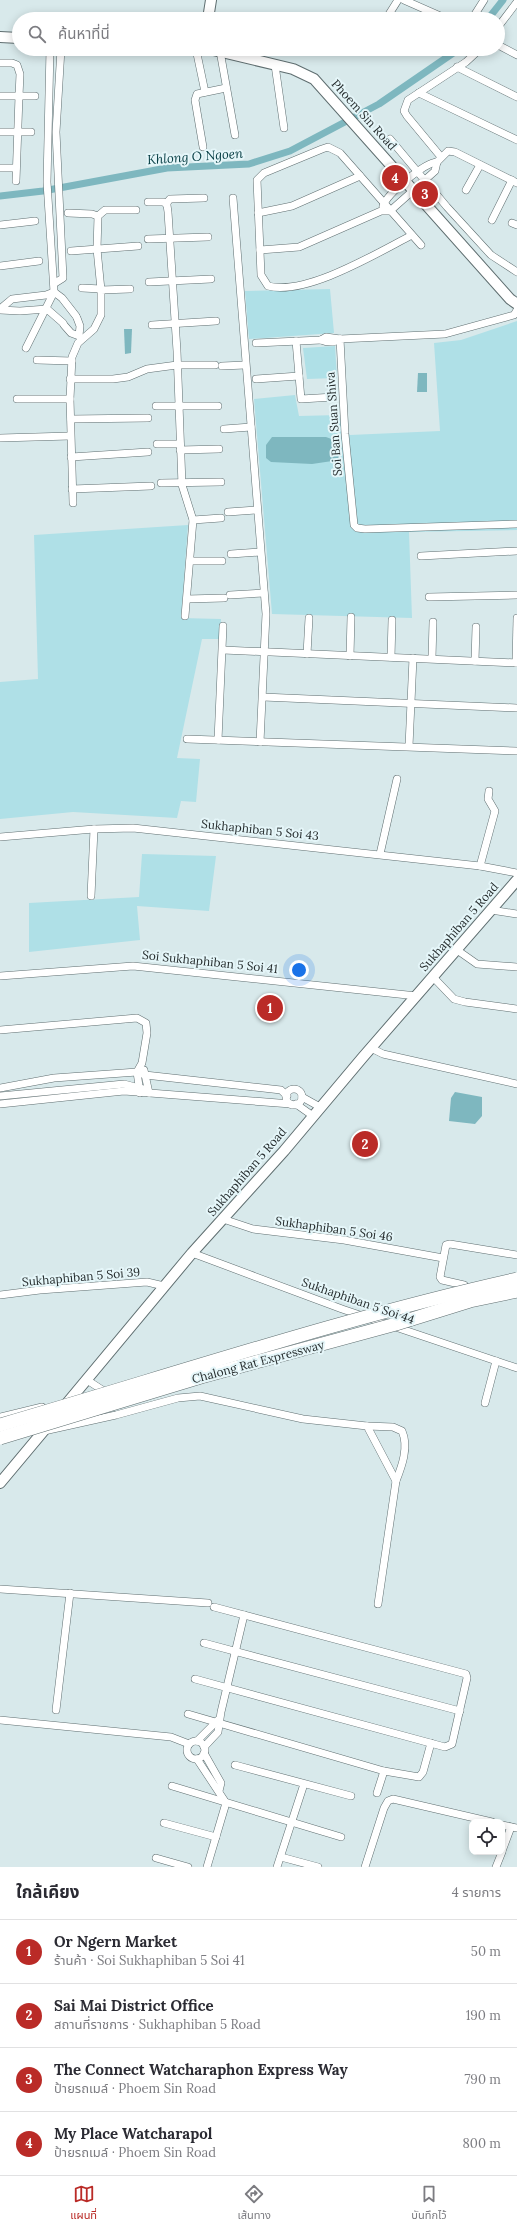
<!DOCTYPE html>
<html lang="th">
<meta charset="utf-8">
<style>
body{margin:0;font-family:Lora,"Noto Sans Thai",serif;background:#f7f7f7;color:#2b2b33}
.controls{position:absolute;right:12px;bottom:12px;display:grid;overflow:hidden;border-radius:8px;box-shadow:0 2px 10px #0003}
.controls button{width:36px;height:36px;display:grid;place-items:center;padding:0;border:0;border-bottom:1px solid #e1e1e2;background:#fff;color:#2b2b33;font:20px sans-serif}
.you{position:absolute;left:299px;top:970px;width:14px;height:14px;margin:-10px;border:3px solid #fff;border-radius:50%;background:#1a73e8;box-shadow:0 0 0 6px #1a73e833}
.badge{display:grid;place-items:center;width:26px;height:26px;border-radius:50%;background:#ba2b27;color:#fff;font-size:13px;font-weight:700}
.pin{position:absolute;translate:-50% -50%;border:2px solid #fff;box-shadow:0 1px 4px #0006}
.list{margin:0;padding:0;list-style:none}
h2{display:flex;justify-content:space-between;align-items:center;height:52px;margin:0;padding:0 16px;font-size:17px}
h2 small{font-size:13px;font-weight:400;color:#7c7c81}
.list li{display:grid;grid-template-columns:26px 1fr auto;gap:12px;align-items:center;box-sizing:border-box;height:64px;padding:0 16px;border-top:1px solid #e1e1e2}
.list b{display:block;font-size:15px;white-space:nowrap}
.list p{margin:0;font-size:13px;white-space:nowrap;color:#7c7c81}
.list em{font-size:13px;font-style:normal;color:#7c7c81}
.icon{flex:none;width:22px;height:22px;fill:none;stroke:currentColor;stroke-width:2;stroke-linecap:round;stroke-linejoin:round}
.map{position:relative;flex:none;width:517px;height:1867px;overflow:hidden}
.search{position:absolute;background:#fff;box-shadow:0 2px 10px #0003;left:12px;right:12px;top:12px;height:44px;display:flex;align-items:center;gap:10px;box-sizing:border-box;padding:0 14px;border-radius:22px;color:#7c7c81;font-size:15px}
.sheet{height:308px;background:#fff}
nav{display:flex;justify-content:space-around;align-items:center;box-sizing:border-box;height:56px;border-top:1px solid #e1e1e2;background:#fff;font-size:11px;color:#7c7c81}
nav a{display:grid;justify-items:center;gap:2px}
nav .on{color:#ba2b27}
.map>svg:first-child{display:block}
.green{fill:#afe0e7;fill-rule:evenodd}
.water{fill:#7eb7bf}
.lines{fill:none;stroke-linecap:round;stroke-linejoin:round}
.canal{stroke:#7eb7bf;stroke-width:7}
.street-casing{stroke:#5f6e70;stroke-width:8}
.secondary-casing{stroke:#5f6e70;stroke-width:12}
.street{stroke:#fff;stroke-width:7}
.secondary{stroke:#fff;stroke-width:10}
.highway-bridge-casing{stroke:#5f6e70;stroke-width:14;stroke-linecap:butt}
.highway-bridge{stroke:#fff;stroke-width:13}
.labels{text-anchor:middle;stroke-width:4;stroke-linejoin:round;paint-order:stroke}
.street-label{font-size:12px;fill:#262d2e;stroke:#e5f6f9}
.water-label{font-size:13px;font-style:italic;fill:#043c42;stroke:#e5f6f9}
</style>
<div class="map">
<svg width="517" height="1867" viewBox="0 0 517 1867">
<rect width="100%" height="100%" fill="#d8e9eb"/>
<g class="green">
<polygon points="330,289 334,333 249,339 245,291"/>
<path d="M517 321V530L409 532 412 618 272 614 254 399 295 395 299 416 339 415 350 435 440 431 434 343 461 340ZM272 437 337 441 339 459V460Z"/>
<polygon points="335,346 337,378 307,379 303,348"/>
<polygon points="188,525 181,618 221,619 220,639 202,639 177,758 200,759 196,802 181,801 177,818 73,812 0,819 0,682 38,679 34,535"/>
<polygon points="142,854 216,856 209,911 137,906 140,940 29,952 29,903 139,897"/>
</g>
<g class="water">
<polygon points="124,329 132,329 131,353 125,354"/>
<polygon points="418,373 427,373 427,392 417,392"/>
<polygon points="272,437 326,437 337,441 339,460 312,464 271,462 266,458 266,445"/>
<polygon points="455,1092 482,1097 482,1116 475,1124 449,1121 451,1098"/>
</g>
<g class="lines">
<g class="canal">
<polyline points="488,19 503,0"/>
<polyline points="0,196 43,191 167,168 249,164 290,151 379,104 459,49"/>
</g>
<defs>
<g id="street">
<polyline points="404,0 447,19"/>
<polyline points="386,19 398,0"/>
<polyline points="472,19 484,0"/>
<polyline points="498,27 517,2"/>
<polyline points="498,45 517,55"/>
<polyline points="196,49 205,92"/>
<polyline points="220,51 235,135"/>
<polyline points="0,63 12,63 17,65 20,74 19,96 0,96"/>
<polyline points="275,65 284,128"/>
<polyline points="457,67 517,97"/>
<polyline points="419,93 517,140"/>
<polyline points="0,132 31,132"/>
<polyline points="390,139 447,207 491,255 517,272"/>
<polyline points="203,147 195,100 197,94 226,88"/>
<polyline points="441,157 407,116 404,111 408,100 466,62 480,49"/>
<polyline points="0,168 16,168"/>
<polyline points="16,181 19,96 35,96"/>
<polyline points="466,190 480,165"/>
<polyline points="233,198 266,614 260,742"/>
<polyline points="148,202 164,202 167,205 168,212 177,351 182,485 193,520 185,616"/>
<polyline points="166,204 170,199 204,198"/>
<path d="M383 206C387 194 424 163 437 162"/>
<polyline points="68,213 92,214 98,216"/>
<polyline points="258,213 292,206 360,176"/>
<polyline points="492,220 512,180"/>
<polyline points="512,223 517,225"/>
<polyline points="0,225 35,221"/>
<path d="M412 235C377 253 306 296 268 286L261 275 257 180 264 173 322 149 328 147 340 153 421 245"/>
<polyline points="148,239 208,237"/>
<polyline points="260,250 299,247 381,211 390,211 435,171 437,162 448,151 455,152 517,183"/>
<polyline points="71,251 138,246"/>
<polyline points="0,266 39,261"/>
<polyline points="149,282 211,279"/>
<polyline points="55,283 63,278 56,132 61,49"/>
<polyline points="82,288 101,289"/>
<polyline points="101,290 97,249 98,216 105,210 136,210"/>
<polyline points="0,309 12,299 46,295 54,292 62,298 76,316"/>
<polyline points="0,310 20,311 47,309 63,323"/>
<polyline points="517,310 514,315 445,334 340,339 345,434 354,525 357,528 365,529 517,524"/>
<polyline points="64,325 71,333 79,336 80,326 77,318"/>
<polyline points="152,325 216,321"/>
<path d="M321 340C328 343 334 343 340 339"/>
<polyline points="296,341 301,399 334,397"/>
<polyline points="256,343 321,340 326,337 340,339"/>
<polyline points="26,348 54,292 47,182 50,49"/>
<polyline points="37,360 72,361"/>
<polyline points="222,366 245,365"/>
<polyline points="70,379 113,379 128,377 147,369 177,365 215,365"/>
<polyline points="256,379 299,376"/>
<polyline points="17,399 70,399"/>
<polyline points="156,406 218,406"/>
<polyline points="71,419 148,418"/>
<polyline points="224,429 251,427"/>
<polyline points="0,438 70,436"/>
<polyline points="157,444 180,444"/>
<polyline points="180,450 219,449"/>
<polyline points="71,457 148,452"/>
<polyline points="161,483 221,482"/>
<polyline points="72,489 151,486"/>
<polyline points="73,503 70,399 72,357 78,343 94,329 101,315 101,290 130,289"/>
<polyline points="228,512 257,510"/>
<polyline points="193,520 221,518"/>
<polyline points="231,554 260,552"/>
<polyline points="421,556 517,551"/>
<polyline points="190,561 222,561"/>
<polyline points="230,595 264,593"/>
<polyline points="429,597 517,595"/>
<polyline points="187,599 224,598"/>
<polyline points="223,650 517,663"/>
<polyline points="307,654 309,618"/>
<polyline points="350,656 351,617"/>
<polyline points="391,657 392,620"/>
<polyline points="432,658 433,622"/>
<polyline points="475,661 476,627"/>
<polyline points="516,663 517,618"/>
<polyline points="263,697 517,708"/>
<polyline points="187,739 517,751"/>
<polyline points="218,740 223,626"/>
<polyline points="409,746 413,658"/>
<polyline points="0,837 94,829 133,828 480,866 517,873"/>
<polyline points="380,854 397,779"/>
<polyline points="480,866 495,811 488,799 489,791"/>
<polyline points="91,896 94,829"/>
<polyline points="491,910 517,914"/>
<polyline points="457,950 477,964 517,967"/>
<polyline points="0,976 133,966 417,996"/>
<polyline points="433,977 454,999 465,1002 517,1009"/>
<polyline points="0,1030 137,1018 146,1023 147,1033 142,1063 137,1072 140,1093"/>
<polyline points="371,1048 383,1054 517,1084"/>
<polyline points="144,1070 149,1093"/>
<polyline points="0,1088 54,1078 137,1072 145,1075 281,1090 287,1096"/>
<circle cx="294" cy="1097" r="8"/>
<polyline points="0,1096 124,1084 143,1089"/>
<polyline points="302,1097 320,1107"/>
<polyline points="0,1104 124,1091 291,1104"/>
<polyline points="296,1104 313,1116"/>
<polyline points="223,1219 253,1229 344,1240 443,1258"/>
<polyline points="192,1253 342,1309 517,1368"/>
<polyline points="464,1285 442,1280 440,1277 446,1245 450,1244 517,1255"/>
<polyline points="0,1295 40,1290 147,1282 164,1286"/>
<polyline points="87,1380 107,1393"/>
<polyline points="485,1403 496,1361"/>
<polyline points="0,1417 42,1407"/>
<path d="M367 1426 393 1427 402 1431C409 1447 402 1466 396 1481"/>
<polyline points="44,1431 116,1415 178,1398 200,1396 303,1419 367,1426 396,1481 378,1604"/>
<polyline points="0,1589 208,1603"/>
<polyline points="204,1643 460,1711"/>
<polyline points="195,1679 445,1747 452,1744 467,1678 466,1674 214,1607"/>
<polyline points="56,1710 70,1593"/>
<polyline points="188,1714 384,1771 419,1777 423,1772 431,1743"/>
<polyline points="0,1720 171,1737 189,1744"/>
<polyline points="197,1741 218,1720"/>
<circle cx="196" cy="1750" r="9"/>
<polyline points="204,1747 218,1732 221,1712 244,1615"/>
<polyline points="204,1753 221,1783 219,1791"/>
<polyline points="197,1759 226,1803 207,1867"/>
<polyline points="235,1765 351,1796"/>
<polyline points="172,1786 341,1837"/>
<polyline points="377,1793 384,1771"/>
<polyline points="164,1823 216,1837"/>
<polyline points="502,1825 517,1828"/>
<polyline points="502,1851 511,1827"/>
<polyline points="281,1857 318,1867"/>
<polyline points="156,1858 188,1867"/>
<polyline points="277,1867 304,1784"/>
<polyline points="365,1867 384,1808 388,1801 393,1799 492,1822"/>
<polyline points="496,1867 502,1852"/>
</g>
<g id="secondary">
<polyline points="208,19 211,0"/>
<polyline points="0,37 19,38"/>
<polyline points="209,49 293,69 314,79 510,299 517,304"/>
<polyline points="63,1408 192,1253 284,1151 363,1057 517,880"/>
<polyline points="0,1483 51,1422"/>
</g>
</defs>
<use href="#street" class="street-casing"/>
<use href="#secondary" class="secondary-casing"/>
<use href="#street" class="street"/>
<use href="#secondary" class="secondary"/>
<defs>
<g id="highway-bridge">
<path d="M0 1425C172 1375 342 1318 517 1279"/>
<polyline points="0,1438 201,1377 396,1324 470,1301 517,1291"/>
</g>
</defs>
<use href="#highway-bridge" class="highway-bridge-casing"/>
<use href="#highway-bridge" class="highway-bridge"/>
</g>
<g class="labels">
<g class="street-label">
<text transform="translate(364 115) rotate(48)" y="4">Phoem Sin Road</text>
<text transform="translate(334 424) rotate(-94)" y="4">Soi Ban Suan Shiva</text>
<text transform="translate(260 830) rotate(6)" y="4">Sukhaphiban 5 Soi 43</text>
<text transform="translate(459 927) rotate(-49)" y="4">Sukhaphiban 5 Road</text>
<text transform="translate(210 962) rotate(6)" y="4">Soi Sukhaphiban 5 Soi 41</text>
<text transform="translate(247 1172) rotate(-49)" y="4">Sukhaphiban 5 Road</text>
<text transform="translate(334 1229) rotate(8)" y="4">Sukhaphiban 5 Soi 46</text>
<text transform="translate(81 1277) rotate(-5)" y="4">Sukhaphiban 5 Soi 39</text>
<text transform="translate(358 1301) rotate(19)" y="4">Sukhaphiban 5 Soi 44</text>
<text transform="translate(258 1362) rotate(-15)" y="4">Chalong Rat Expressway</text>
</g>
<g class="water-label">
<text transform="translate(195 156) rotate(-4)" y="5">Khlong O Ngoen</text>
</g>
</g>
</svg>
<div class="controls">
<button><svg class="icon" aria-label="locate" viewBox="0 0 24 24"><circle cx="12" cy="12" r="6"/><path d="M12 2v4M12 18v4M2 12h4M18 12h4"/></svg></button>
</div>
<div class="you"></div>
<div class="pin badge" style="left:270px;top:1008px">1</div>
<div class="pin badge" style="left:365px;top:1144px">2</div>
<div class="pin badge" style="left:425px;top:194px">3</div>
<div class="pin badge" style="left:395px;top:178px">4</div>
<div class="search"><svg class="icon" aria-label="search" viewBox="0 0 24 24"><circle cx="10" cy="10" r="6"/><path d="M15 15l6 6"/></svg>ค้นหาที่นี่</div>
</div>
<section class="sheet">
<h2>ใกล้เคียง<small>4 รายการ</small></h2>
<ul class="list">
<li><span class="badge">1</span><div><b>Or Ngern Market</b><p>ร้านค้า · Soi Sukhaphiban 5 Soi 41</p></div><em>50 m</em></li>
<li><span class="badge">2</span><div><b>Sai Mai District Office</b><p>สถานที่ราชการ · Sukhaphiban 5 Road</p></div><em>190 m</em></li>
<li><span class="badge">3</span><div><b>The Connect Watcharaphon Express Way</b><p>ป้ายรถเมล์ · Phoem Sin Road</p></div><em>790 m</em></li>
<li><span class="badge">4</span><div><b>My Place Watcharapol</b><p>ป้ายรถเมล์ · Phoem Sin Road</p></div><em>800 m</em></li>
</ul>
</section>
<nav>
<a class="on"><svg class="icon" aria-label="map" viewBox="0 0 24 24"><path d="M3 6l6-2 6 2 6-2v14l-6 2-6-2-6 2zM9 4v14M15 6v14"/></svg>แผนที่</a>
<a><svg class="icon" aria-label="directions" viewBox="0 0 24 24"><path d="M12 3l9 9-9 9-9-9zM9 14v-3h6M13 9l2 2-2 2"/></svg>เส้นทาง</a>
<a><svg class="icon" aria-label="saved" viewBox="0 0 24 24"><path d="M7 4h10v16l-5-4-5 4z"/></svg>บันทึกไว้</a>
</nav>
